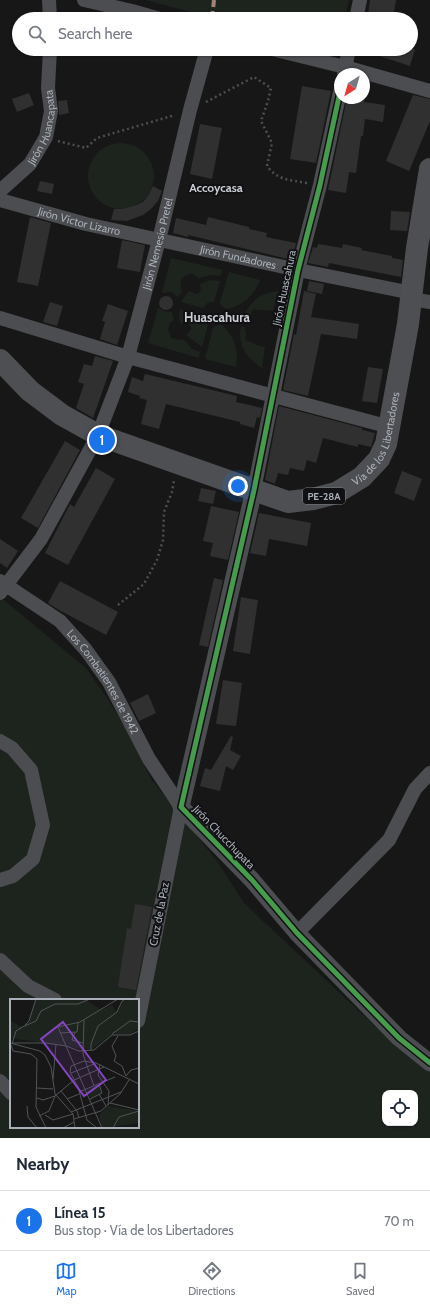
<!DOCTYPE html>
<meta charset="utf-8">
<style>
body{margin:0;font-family:Cabin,sans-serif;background:#f6f6f7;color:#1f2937}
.controls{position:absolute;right:12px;bottom:12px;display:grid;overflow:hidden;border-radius:8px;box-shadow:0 1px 3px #0004}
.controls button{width:36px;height:36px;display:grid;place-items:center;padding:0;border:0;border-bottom:1px solid #e0e1e3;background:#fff;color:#1f2937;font:20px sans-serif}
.compass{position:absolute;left:334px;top:68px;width:36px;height:36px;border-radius:50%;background:#fff;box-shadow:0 1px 3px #0004;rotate:217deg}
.you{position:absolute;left:238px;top:486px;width:14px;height:14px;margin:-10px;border:3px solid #fff;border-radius:50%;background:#1a73e8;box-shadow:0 0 0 6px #1a73e833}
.badge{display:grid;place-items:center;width:26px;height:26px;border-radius:50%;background:#1a73e8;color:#fff;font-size:13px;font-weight:700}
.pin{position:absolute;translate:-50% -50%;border:2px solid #fff;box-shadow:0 1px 4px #0006}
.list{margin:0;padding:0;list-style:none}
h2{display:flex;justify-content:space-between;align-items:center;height:52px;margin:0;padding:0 16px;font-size:17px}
h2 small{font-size:13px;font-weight:400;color:#747a83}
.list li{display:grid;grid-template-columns:26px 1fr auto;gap:12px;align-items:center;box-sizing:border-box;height:60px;padding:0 16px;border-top:1px solid #e0e1e3}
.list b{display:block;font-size:15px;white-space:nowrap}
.list p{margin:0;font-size:13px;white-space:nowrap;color:#747a83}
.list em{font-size:13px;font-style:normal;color:#747a83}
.icon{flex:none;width:22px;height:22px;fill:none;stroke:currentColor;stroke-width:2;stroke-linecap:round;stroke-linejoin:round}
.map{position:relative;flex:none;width:430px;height:1138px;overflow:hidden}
.search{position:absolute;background:#fff;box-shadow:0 1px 3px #0004;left:12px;right:12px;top:12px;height:44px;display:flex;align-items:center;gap:10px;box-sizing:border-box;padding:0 14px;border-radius:22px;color:#747a83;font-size:15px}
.sheet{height:112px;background:#fff}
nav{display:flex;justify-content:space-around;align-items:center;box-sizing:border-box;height:56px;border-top:1px solid #e0e1e3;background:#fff;font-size:11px;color:#747a83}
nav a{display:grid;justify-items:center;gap:2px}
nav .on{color:#1a73e8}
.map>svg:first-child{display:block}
.green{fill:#1d241e;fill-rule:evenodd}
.building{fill:#303031}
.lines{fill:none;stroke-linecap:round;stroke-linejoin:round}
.path{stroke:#4d4e52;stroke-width:2.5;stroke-dasharray:2 3;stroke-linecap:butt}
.minor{stroke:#4b4d50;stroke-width:14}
.tertiary{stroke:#4b4d50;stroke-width:17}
.trunk{stroke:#4e4f52;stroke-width:22}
.quiet{stroke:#a18479;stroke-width:4;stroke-dasharray:8 4;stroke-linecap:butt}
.cycleway-casing{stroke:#111113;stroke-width:8}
.cycleway{stroke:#469c4c;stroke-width:5}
.labels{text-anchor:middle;stroke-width:4;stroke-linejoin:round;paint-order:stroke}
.shield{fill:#111113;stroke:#7b8086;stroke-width:1}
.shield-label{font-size:10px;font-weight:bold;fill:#a8afb8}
.street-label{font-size:11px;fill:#a8afb8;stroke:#111113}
.neighbourhood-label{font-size:12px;font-weight:bold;fill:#c9cdd4;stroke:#111113}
.quarter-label{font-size:13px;font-weight:bold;fill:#c9cdd4;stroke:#111113}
.inset-road{fill:none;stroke:#515457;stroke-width:1}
.view{fill:#8446be;fill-opacity:0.15;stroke:#8446be;stroke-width:2}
.inset-edge{fill:none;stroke:#a8afb8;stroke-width:2}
</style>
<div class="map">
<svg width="430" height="1138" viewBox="0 0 430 1138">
<rect width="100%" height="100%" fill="#171717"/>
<g class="green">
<polygon points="146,0 349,0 345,19 216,19"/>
<circle cx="121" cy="176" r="33"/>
<path d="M171 258 223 270 220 276 210 275 199 278 193 274C183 274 178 281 182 291L178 297 171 292 162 293Z"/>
<path d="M229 272 260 280C254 296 243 305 227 309L221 306 220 302Z"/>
<polygon points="210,280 220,281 214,302 207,303 203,308 181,302 189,291 195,294 199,293 201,289 200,284"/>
<path d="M278 291 273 311C266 309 260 311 254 309L251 312V315L247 320 243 318C251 300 259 294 278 291Z"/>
<polygon points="158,308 164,311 172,312 174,320 170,323 168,329 171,338 178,340 183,339 192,349 200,352 199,358 148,343"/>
<path d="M180 309 201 314 202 320 208 325 202 347 186 335C192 331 193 326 186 322L181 324 179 319Z"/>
<path d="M218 325H222C235 337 239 351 236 367L205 359 213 328Z"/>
<path d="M241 326 245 327 246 335 245 338 247 341C253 342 258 347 265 347L262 368C247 358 237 345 241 326Z"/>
<path d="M0 597 86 668 109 701 129 734 151 779 217 861 244 903 375 1026 430 1069V1138H0ZM11 1000H138V1127H11ZM385 1093H415V1123H385Z"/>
</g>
<g class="building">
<polygon points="370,0 396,0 393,18 368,14"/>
<polygon points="365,49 415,49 410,66 364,51"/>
<polygon points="302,86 331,91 316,163 290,159"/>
<polygon points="29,93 34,105 17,112 12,99"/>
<polygon points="413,95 430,99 430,121 409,171 386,161"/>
<polygon points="347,98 365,98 364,102 385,105 383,122 365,119 363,136 361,136 356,173 349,172 346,193 328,190"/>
<polygon points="67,100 69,113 59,115 58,101"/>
<polygon points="200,124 222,128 212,179 190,174"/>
<polygon points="40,181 54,184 52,194 37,191"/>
<polygon points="153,186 162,191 158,201 151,209 143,215 127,221 111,220 114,209 122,209 137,205 144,201 149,194"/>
<polygon points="391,211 410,212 407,231 390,230"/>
<polygon points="30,217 51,223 38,286 17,282"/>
<polygon points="208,217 249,227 249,229 267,233 266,237 296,243 292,260 188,235 188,237 173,233 176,218 206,225"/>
<polygon points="122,240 145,245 140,272 117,268"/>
<polygon points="318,244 342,248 343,244 362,248 361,250 392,256 392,258 403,260 401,277 329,263 328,267 308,263 313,247 317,248"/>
<polygon points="309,281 324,284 322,294 307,291"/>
<polygon points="304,291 316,294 311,317 359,324 357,339 321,334 308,396 283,390 294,334 296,335"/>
<circle cx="166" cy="303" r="7"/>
<polygon points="50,302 63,306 57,326 43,322"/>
<polygon points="108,304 128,311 117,345 100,339 105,322 102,321"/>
<polygon points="95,356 113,361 93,418 76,408 84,384 78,382 84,364 92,366"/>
<polygon points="368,367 383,369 377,403 362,401"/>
<polygon points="145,374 237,396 236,402 262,408 260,418 257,417 254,428 240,424 240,422 166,404 159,429 141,424 147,400 139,398 140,396 128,392 132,377 143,381"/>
<polygon points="279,406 362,428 362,430 375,433 372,444 371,447 358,444 358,447 323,438 316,463 307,460 304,471 290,468 288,475 278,473 275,484 265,480"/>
<polygon points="65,441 80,450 38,528 21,518"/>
<polygon points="96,468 115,479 68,565 45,553 70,504 74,507"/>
<polygon points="402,471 422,479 414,501 394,493"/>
<polygon points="201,488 216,491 213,504 198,501"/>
<polygon points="211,506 239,512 228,560 210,556 213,543 203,541"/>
<polygon points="259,513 311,523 307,546 269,539 266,556 250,553"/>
<polygon points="0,539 18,551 7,568 0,563"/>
<polygon points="214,578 223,580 208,647 199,645"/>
<polygon points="60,581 118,612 106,635 59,610 48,603"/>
<polygon points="241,597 258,600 250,654 233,651"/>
<polygon points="223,680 242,683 236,726 216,724"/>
<polygon points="148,694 156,713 139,721 130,703"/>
<polygon points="231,736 233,737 230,750 241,756 233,770 226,766 220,791 200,786 205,768 211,770"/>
<polygon points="135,904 152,907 136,990 118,987 127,928 131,929"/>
</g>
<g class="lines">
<g class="path">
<path d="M206 102 254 77 271 88 268 101 261 121 272 143 267 166C277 180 290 180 307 183"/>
<polyline points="58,141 86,148 97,138 175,115"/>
<polyline points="118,605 144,584 157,560 163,540 164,512 172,492 174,480"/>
</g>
<g class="minor">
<polyline points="49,0 50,19"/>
<polyline points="84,0 132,11 160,19"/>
<polyline points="356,19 360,0"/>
<polyline points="272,49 345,67 430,91"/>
<polyline points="344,74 349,49"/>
<path id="s1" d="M0 191 30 164 46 137 51 111 48 88 50 49"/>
<path id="s2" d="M0 200 86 224 298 270 412 293"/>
<polyline points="411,299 430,302"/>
<polyline points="0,318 128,357 390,427"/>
<polyline points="254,490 298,270 320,185 340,92"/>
<path id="s3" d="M0 581 60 621 86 650 109 682 149 759 181 807 138 1021"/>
<path id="s4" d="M0 593 41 539 98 435 128 357 159 240 190 110 207 49"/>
<polyline points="0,741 12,748 31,770 43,825 33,859 13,876 0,880"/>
<polyline points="297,933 389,840 415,789 430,773"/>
<polyline points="0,960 28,986 55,1000"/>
<polyline points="0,1081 11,1093"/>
</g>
<polyline class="tertiary" points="254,490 181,807 252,880 297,933 399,1038 430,1063"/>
<path class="trunk" id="s5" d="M0 360 30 391 62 415 98 435 288 502 313 499 336 493 362 477 379 459 386 444 408 324 417 248 430 169"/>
<polyline class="quiet" points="212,19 214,0"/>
<defs>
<polyline id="cycleway" points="340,92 320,185 298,270 254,490 181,807 252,880 297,933 399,1038 430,1063"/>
</defs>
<use href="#cycleway" class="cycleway-casing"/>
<use href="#cycleway" class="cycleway"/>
</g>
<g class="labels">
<rect class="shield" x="303" y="488" width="42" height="16" rx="3"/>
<g class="shield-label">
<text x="324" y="500">PE-28A</text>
</g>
<g class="street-label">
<text dy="4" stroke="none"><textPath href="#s1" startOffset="80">Jirón Huancapata</textPath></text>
<text dy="4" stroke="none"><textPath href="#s2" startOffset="82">Jirón Víctor Lizarro</textPath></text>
<text dy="4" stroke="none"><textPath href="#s4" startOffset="387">Jirón Nemesio Pretel</textPath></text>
<text dy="4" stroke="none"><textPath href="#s2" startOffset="245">Jirón Fundadores</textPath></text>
<text transform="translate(284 288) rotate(-78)" y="4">Jirón Huascahura</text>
<text dy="4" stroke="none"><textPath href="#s5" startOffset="447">Vía de los Libertadores</textPath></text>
<text dy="4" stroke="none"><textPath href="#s3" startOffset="147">Los Combatientes de 1942</textPath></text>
<text transform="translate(224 837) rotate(46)" y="4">Jirón Chucchupata</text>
<text transform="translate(159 914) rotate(-79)" y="4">Cruz de la Paz</text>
</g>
<g class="neighbourhood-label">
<text x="216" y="192">Accoycasa</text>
</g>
<g class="quarter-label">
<text x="217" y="322">Huascahura</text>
</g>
</g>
<g transform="translate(10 999)">
<rect width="129" height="129" fill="#171717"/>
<path d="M25 0H75L91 11 102 6 107 14 113 2 129 0V30L120 35 101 36 81 51 0 39V21L11 28 17 25ZM89 86 92 94 81 99 77 91ZM98 107 129 112V124L92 129 89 116Z" fill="#1d241e"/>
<path class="inset-road" d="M108 0 70 23 48 28 56 47 69 52 84 51 102 36H120L129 32M74 21 73 55 84 87M15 26 19 22 26 0M10 29 26 22 31 12 45 5H68L80 0M65 33 62 41 73 44M50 34 67 33 68 24M102 35 120 22 129 23M108 37 102 47 106 57 104 62 112 67 116 77M0 44 30 52 35 56 41 68 45 95 63 115 65 129M2 44H36L56 47 92 129M2 45 6 32 11 29M1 46 3 52 21 55 27 60 26 108 36 129M81 51V45L88 27 107 13 112 2 116 0M90 65 88 76 99 92 98 106M61 74 84 65M116 77 121 71 129 69M43 80 46 45M64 81 94 68M27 89 43 90M51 92 67 112 69 119M69 93 105 78M89 95 96 107M27 99 33 101 45 97 64 81M57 100 69 95M80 100 92 94 89 85M100 104 129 111M17 107 18 118 27 129M61 113 111 93M35 116 43 121 63 115M29 117 39 112 45 97M64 120 91 112 110 95 119 81M53 129 64 123M87 129 77 121 68 88 60 73 61 67 74 62 86 64 129 85M103 129 109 118 129 112"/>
<path class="view" d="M53 23 96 81 74 97 31 40Z"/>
<rect width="129" height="129" class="inset-edge"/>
</g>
</svg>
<div class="controls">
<button><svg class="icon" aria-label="locate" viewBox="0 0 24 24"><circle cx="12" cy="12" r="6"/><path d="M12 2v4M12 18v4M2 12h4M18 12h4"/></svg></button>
</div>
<svg class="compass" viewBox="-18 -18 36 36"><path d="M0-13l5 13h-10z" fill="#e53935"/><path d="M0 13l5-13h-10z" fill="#747a83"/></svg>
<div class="you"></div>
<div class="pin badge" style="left:102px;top:440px">1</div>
<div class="search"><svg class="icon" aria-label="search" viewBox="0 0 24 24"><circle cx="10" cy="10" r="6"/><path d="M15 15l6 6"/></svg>Search here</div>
</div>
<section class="sheet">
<h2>Nearby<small></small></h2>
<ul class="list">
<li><span class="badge">1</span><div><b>Línea 15</b><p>Bus stop · Vía de los Libertadores</p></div><em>70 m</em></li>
</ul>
</section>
<nav>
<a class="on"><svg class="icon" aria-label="map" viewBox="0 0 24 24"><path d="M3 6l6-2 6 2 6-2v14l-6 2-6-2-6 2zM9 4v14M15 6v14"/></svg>Map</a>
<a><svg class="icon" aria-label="directions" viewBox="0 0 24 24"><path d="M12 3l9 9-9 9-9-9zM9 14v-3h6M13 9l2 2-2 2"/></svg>Directions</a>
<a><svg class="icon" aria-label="saved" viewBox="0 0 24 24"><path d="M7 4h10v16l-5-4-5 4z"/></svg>Saved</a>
</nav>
